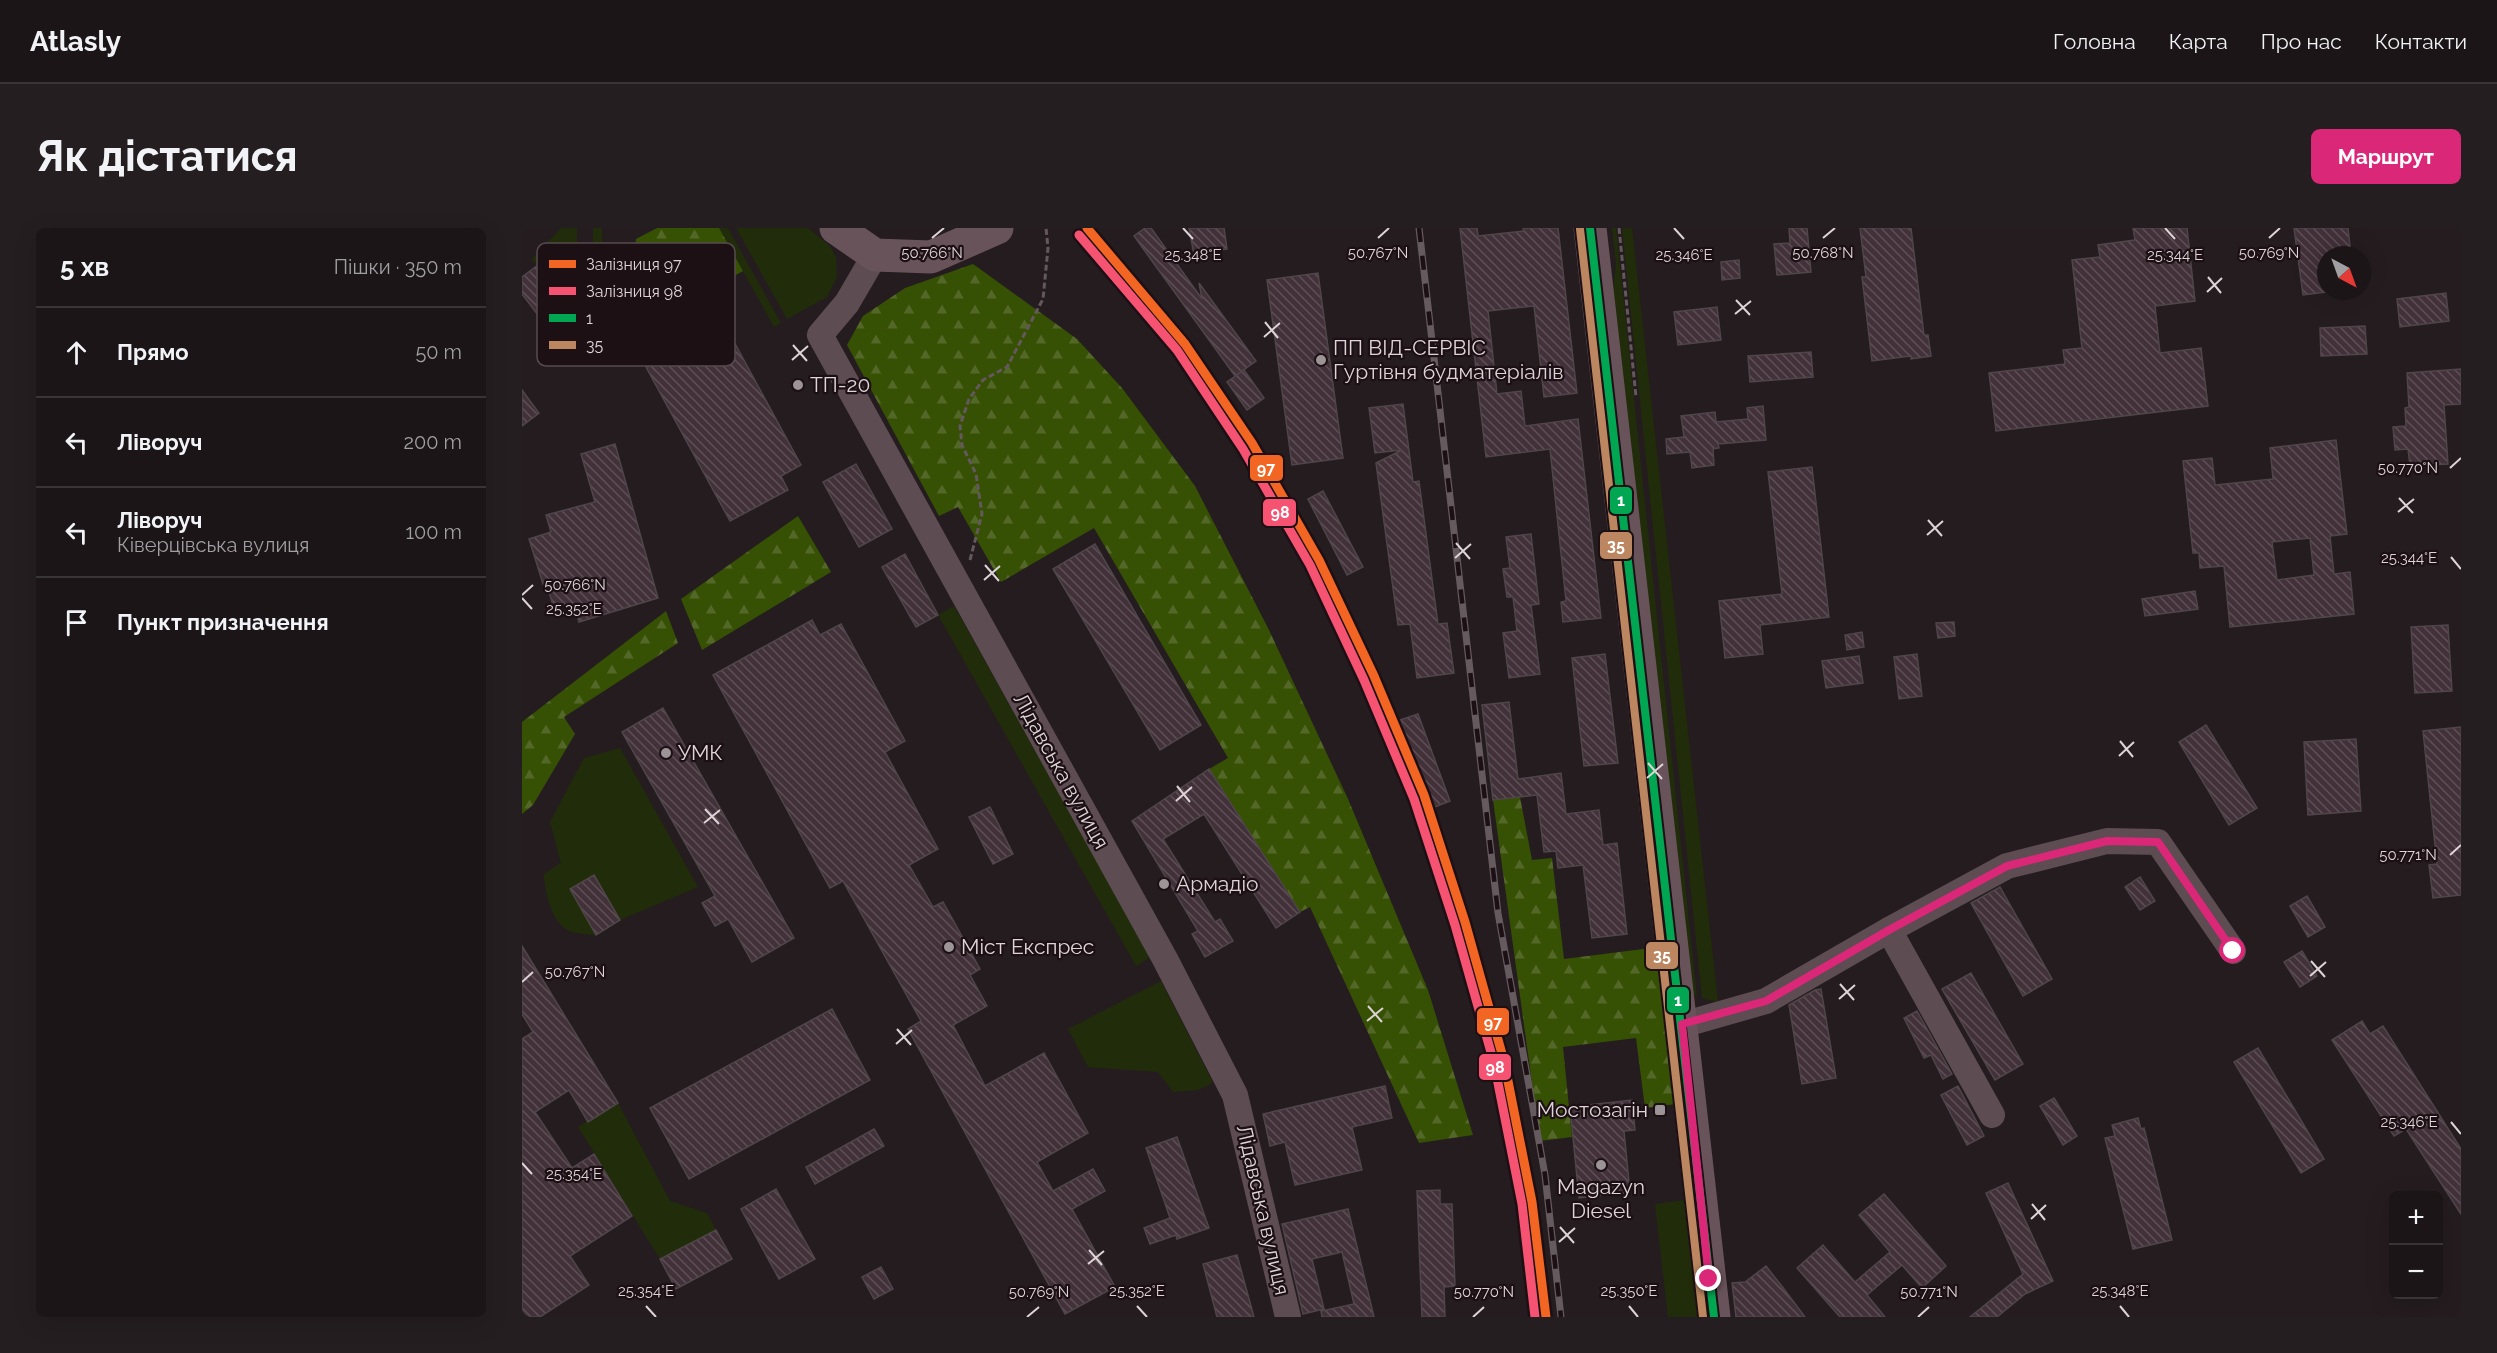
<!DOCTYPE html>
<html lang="uk">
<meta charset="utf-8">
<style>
body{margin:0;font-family:Raleway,sans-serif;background:#241e20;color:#f1f3f6}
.controls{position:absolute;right:18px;bottom:18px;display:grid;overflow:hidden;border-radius:9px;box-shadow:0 6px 24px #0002}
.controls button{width:54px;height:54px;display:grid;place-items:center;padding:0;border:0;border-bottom:2px solid #393436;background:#1b1517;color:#f1f3f6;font:30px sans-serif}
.compass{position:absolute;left:1795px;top:18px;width:54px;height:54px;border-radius:50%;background:#1b1517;box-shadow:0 6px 24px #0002;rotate:139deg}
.stop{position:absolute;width:18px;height:18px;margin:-14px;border:4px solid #db2777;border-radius:50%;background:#fff}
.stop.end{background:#db2777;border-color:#fff;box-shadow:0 2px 6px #0008}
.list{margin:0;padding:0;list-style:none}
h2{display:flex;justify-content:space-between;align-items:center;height:78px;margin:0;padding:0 24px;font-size:26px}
h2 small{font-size:20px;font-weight:400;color:#a09fa1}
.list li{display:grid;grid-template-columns:39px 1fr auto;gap:18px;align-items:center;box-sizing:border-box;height:90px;padding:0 24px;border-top:2px solid #393436}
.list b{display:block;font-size:22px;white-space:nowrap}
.list p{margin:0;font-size:20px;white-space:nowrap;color:#a09fa1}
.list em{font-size:20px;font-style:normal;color:#a09fa1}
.icon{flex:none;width:33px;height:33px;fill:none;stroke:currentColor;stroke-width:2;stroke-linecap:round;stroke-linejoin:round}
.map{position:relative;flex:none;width:1939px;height:1089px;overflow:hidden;border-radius:9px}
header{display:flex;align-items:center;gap:36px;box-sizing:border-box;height:84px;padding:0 30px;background:#1b1517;border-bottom:2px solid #393436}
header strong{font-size:28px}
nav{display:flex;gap:33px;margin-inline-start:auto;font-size:21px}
.intro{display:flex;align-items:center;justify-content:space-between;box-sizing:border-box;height:144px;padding:0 36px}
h1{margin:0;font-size:42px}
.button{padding:15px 27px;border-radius:9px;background:#db2777;color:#fff;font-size:21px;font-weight:700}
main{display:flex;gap:36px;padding:0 36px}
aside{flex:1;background:#1b1517;border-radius:9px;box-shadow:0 6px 24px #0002}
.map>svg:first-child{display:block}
.grass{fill:#212d0a}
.forest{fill:url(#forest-firs)}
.building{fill:url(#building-back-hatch);stroke:#4e4648;stroke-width:1.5;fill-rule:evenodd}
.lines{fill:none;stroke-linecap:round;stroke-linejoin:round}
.path{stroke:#65585d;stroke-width:3;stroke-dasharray:6 3;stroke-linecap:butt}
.minor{stroke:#5d4c52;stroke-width:26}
.major{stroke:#69535b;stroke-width:33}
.rail-casing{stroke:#655a5e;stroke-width:7}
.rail{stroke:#1d1015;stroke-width:4.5;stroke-dasharray:14;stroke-linecap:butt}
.bus-1-casing{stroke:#1d1015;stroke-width:12}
.bus-2-casing{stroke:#1d1015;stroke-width:12}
.bus-1{stroke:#00a651;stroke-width:8}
.bus-2{stroke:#bb8660;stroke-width:8}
.rail-1-casing{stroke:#1d1015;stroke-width:14}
.rail-2-casing{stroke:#1d1015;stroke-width:14}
.rail-1{stroke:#f26522;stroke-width:9}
.rail-2{stroke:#f65372;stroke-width:9}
.route{stroke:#db2777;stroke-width:8}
.ticks{fill:none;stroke:#ded4d7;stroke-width:2}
.poi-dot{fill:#9d9497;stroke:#1d1015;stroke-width:2}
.labels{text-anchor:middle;stroke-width:4.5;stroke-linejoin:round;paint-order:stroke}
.poi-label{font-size:21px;fill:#ded4d7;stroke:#1d1015;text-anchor:start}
.street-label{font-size:21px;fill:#ded4d7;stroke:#1d1015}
.key{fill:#1d1015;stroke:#574b4f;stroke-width:1.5}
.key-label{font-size:16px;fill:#ded4d7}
.ticks-label{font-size:15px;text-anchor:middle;fill:#ded4d7;stroke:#1d1015;stroke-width:4.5;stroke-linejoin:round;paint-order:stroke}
.line-badge{stroke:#1d1015;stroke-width:2}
.badge-label{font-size:16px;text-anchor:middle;font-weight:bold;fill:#fff}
</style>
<header>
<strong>Atlasly</strong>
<nav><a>Головна</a><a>Карта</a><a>Про нас</a><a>Контакти</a></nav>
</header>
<div class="intro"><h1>Як дістатися</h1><a class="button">Маршрут</a></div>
<main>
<aside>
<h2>5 хв<small>Пішки · 350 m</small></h2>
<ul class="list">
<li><svg class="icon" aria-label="ahead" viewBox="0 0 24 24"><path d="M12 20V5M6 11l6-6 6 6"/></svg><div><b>Прямо</b></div><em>50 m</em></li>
<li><svg class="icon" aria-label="left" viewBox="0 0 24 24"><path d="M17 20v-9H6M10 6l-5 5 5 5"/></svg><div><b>Ліворуч</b></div><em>200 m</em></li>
<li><svg class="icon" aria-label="left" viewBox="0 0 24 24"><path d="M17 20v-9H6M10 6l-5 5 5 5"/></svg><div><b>Ліворуч</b><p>Ківерцівська вулиця</p></div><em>100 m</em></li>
<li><svg class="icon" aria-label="arrive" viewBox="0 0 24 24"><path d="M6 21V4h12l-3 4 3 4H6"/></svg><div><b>Пункт призначення</b></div></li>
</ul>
</aside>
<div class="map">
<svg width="1939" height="1089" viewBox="0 0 1939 1089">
<defs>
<pattern id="forest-firs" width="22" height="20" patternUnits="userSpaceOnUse" patternTransform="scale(1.5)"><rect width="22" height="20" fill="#365004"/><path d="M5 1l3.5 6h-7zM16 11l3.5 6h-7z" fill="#536828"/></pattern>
<pattern id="building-back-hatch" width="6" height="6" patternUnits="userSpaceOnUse" patternTransform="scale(1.5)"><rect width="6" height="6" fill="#43313a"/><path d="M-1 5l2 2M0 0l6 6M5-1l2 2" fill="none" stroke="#5e4e56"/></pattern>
</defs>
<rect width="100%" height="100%" fill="#241c1f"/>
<g class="grass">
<path d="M39 0H55C54 28 58 42 36 62L16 37 9 32Z"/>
<polygon points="71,0 80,0 81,31 77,56 73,58 70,56"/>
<polygon points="197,0 206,0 259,95 252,99"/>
<polygon points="214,0 286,0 308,18 314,29 315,49 305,69 265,91"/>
<polygon points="1090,0 1094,0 1175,769 1165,760 1090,71 1094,35"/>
<polygon points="1100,0 1110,0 1196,774 1180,770"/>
<polygon points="432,378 629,729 614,738 416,387"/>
<path d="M98 520 176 659 98 692 72 647 48 661 74 707C66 706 57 706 50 704 29 697 23 664 22 646L39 635 28 594 62 530Z"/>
<polygon points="639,753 691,855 676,862 651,864 636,844 566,839 546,801"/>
<polygon points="96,875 148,973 185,985 194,1002 138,1031 56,899"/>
<polygon points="1163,972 1176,1089 1146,1089 1133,976"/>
</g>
<g class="forest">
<polygon points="135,0 197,0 221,43 109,105 114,11"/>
<polygon points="451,36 555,111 600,160 673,258 747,402 826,571 906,762 951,907 897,915 788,679 778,684 687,541 706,530 572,300 479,354 436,279 417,288 325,117 341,88 383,60"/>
<polygon points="276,288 309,344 180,422 159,371"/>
<polygon points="144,383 156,415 42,489 53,506 11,577 0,586 0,494"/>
<polygon points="998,569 1010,632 1030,630 1042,731 1137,719 1154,876 1123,880 1114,810 1041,819 1050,909 1018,913 971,572"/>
</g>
<g class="building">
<polygon points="623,0 629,0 680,71 677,55 734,133 713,148 612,8"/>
<polygon points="667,0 702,0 705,21 672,27"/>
<polygon points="938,0 955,0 956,8 1002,3 1001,0 1036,0 1055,165 1022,169 1012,78 966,83 975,166 999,163 1003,198 1056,191 1079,390 1041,394 1039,374 1044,373 1028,221 964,229"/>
<polygon points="1267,0 1285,0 1289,44 1255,47 1252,16 1268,15"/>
<polygon points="1338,0 1389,0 1402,107 1406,107 1409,128 1389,131 1389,128 1350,133 1340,49 1344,49"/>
<polygon points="1611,0 1665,0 1673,73 1633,78 1638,125 1679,120 1686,178 1474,203 1467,145 1543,136 1541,122 1560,120 1550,32 1578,29 1576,17 1613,12"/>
<polygon points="1772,0 1826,0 1829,27 1804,27 1804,64 1781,67"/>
<polygon points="1217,32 1218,50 1200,52 1199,34"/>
<polygon points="16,37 44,72 19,91 0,66 0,49"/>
<polygon points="796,45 821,230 770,237 745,52"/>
<polygon points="1924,65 1927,93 1878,99 1875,71"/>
<polygon points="1195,79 1199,112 1156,117 1152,84"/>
<polygon points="1843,98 1845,126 1799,128 1798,100"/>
<polygon points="182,108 191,123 211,112 279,237 259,248 266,262 208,293 124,139"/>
<polygon points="1289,124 1291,149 1228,154 1226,128"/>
<polygon points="1939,141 1939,176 1922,177 1926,236 1888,238 1886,221 1873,222 1871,199 1884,198 1883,180 1887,179 1885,145"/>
<polygon points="722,142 742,170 725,182 705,154"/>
<polygon points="0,162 17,185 0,198"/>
<polygon points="881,176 891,254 897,253 916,396 925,395 932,445 895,450 888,396 876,397 854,235 880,222 853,225 847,180"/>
<polygon points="1241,178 1244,212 1196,216 1197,220 1191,221 1192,237 1170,240 1168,224 1145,226 1144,211 1162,209 1159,188 1193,184 1194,194 1226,191 1225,180"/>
<path d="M1814 212 1825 306 1808 308 1812 346 1828 344 1832 386 1708 399 1702 338 1678 340 1677 325H1671L1661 233 1690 230 1693 257 1751 251 1748 220ZM1788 310 1792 347 1755 352 1750 314Z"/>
<polygon points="93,216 136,370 57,394 52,378 44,380 42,374 31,377 25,358 22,359 7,311 29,304 24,287 73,274 59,226"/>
<polygon points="334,236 370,301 337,319 301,254"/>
<polygon points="1290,239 1307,389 1238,397 1241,426 1203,430 1197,373 1260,366 1246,244"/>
<polygon points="801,263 841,339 825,347 786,271"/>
<polygon points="1009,306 1017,376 1009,377 1018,446 987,450 981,405 995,403 991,369 985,369 981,341 988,340 984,309"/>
<polygon points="573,316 679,497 638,522 531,341"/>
<polygon points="383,326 416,387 394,399 360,339"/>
<polygon points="1673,363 1676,381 1623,388 1620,371"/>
<polygon points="290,392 298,407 319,396 383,513 363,524 416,621 387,637 411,679 421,674 458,741 448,747 465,778 431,797 463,858 522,825 566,905 515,934 531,963 571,941 583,963 550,981 593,1059 543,1086 386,801 399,793 321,653 308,660 191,447"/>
<polygon points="1432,394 1433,408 1416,410 1414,395"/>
<polygon points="1926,397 1930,463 1893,465 1889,399"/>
<polygon points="1340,404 1342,419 1325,422 1323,407"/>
<polygon points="1083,426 1096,535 1062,538 1050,430"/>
<polygon points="1395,426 1400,468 1377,471 1372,429"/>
<polygon points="1337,428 1341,455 1304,460 1300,433"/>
<polygon points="987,474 996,551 1039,545 1044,586 1077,582 1081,617 1095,615 1105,706 1070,710 1061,637 1036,640 1034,623 1022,624 1015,567 971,572 960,477"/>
<polygon points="141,480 272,710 230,734 206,691 193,698 180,675 193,668 100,504"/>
<polygon points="896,486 928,573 910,580 878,492"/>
<polygon points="1684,497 1735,580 1707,597 1657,514"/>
<polygon points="1939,499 1939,667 1911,670 1907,637 1915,636 1901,503"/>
<polygon points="1834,511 1839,583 1786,587 1782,514"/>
<polygon points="687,541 778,684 754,700 682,586 641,611 693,694 698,691 711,713 683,729 670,706 676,703 610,593"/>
<polygon points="468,579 491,626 471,636 447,589"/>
<polygon points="72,647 98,692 74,707 48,661"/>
<polygon points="1618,649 1633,673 1618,682 1603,659"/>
<polygon points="1478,659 1530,751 1501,768 1449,675"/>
<polygon points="1785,668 1803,699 1786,709 1768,678"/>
<polygon points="0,718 96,875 66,894 47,862 13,884 50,940 72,926 110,988 48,1028 67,1057 18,1089 0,1089 0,811 11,804 0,786"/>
<polygon points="1780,723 1795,748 1778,759 1762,734"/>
<polygon points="1449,745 1501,836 1473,852 1420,761"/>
<polygon points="1299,761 1314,850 1280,856 1267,777 1293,762"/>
<polygon points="310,781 348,852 167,951 128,880"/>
<polygon points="1395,783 1430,846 1421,851 1409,827 1402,830 1382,790"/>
<polygon points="1840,793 1848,806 1861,798 1939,921 1939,986 1884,901 1872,908 1810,812"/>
<polygon points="1736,820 1802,931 1779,945 1712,834"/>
<polygon points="863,858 870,890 830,899 840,942 773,957 763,914 748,918 741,886"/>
<polygon points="1436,858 1462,908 1445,917 1419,867"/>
<polygon points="1532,870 1555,908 1541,917 1518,878"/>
<polygon points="1110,872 1113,902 1102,903 1108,964 1057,970 1048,879"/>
<polygon points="1616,890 1619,901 1622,900 1650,1012 1611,1021 1583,910 1593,908 1590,897"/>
<polygon points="352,901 362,918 293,956 284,939"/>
<polygon points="655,909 687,1000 655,1011 654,1007 628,1016 622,1000 648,990 624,920"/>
<polygon points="1486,955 1531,1053 1503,1066 1475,1089 1448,1089 1501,1046 1464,965"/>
<polygon points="254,961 293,1031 257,1051 219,981"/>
<polygon points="918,962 918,976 930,976 933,1058 922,1059 923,1089 900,1089 895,963"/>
<polygon points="1362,966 1424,1038 1400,1060 1380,1037 1345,1067 1363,1089 1318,1089 1275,1040 1301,1017 1333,1054 1368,1024 1337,987"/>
<polygon points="826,981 852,1089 800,1089 799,1083 832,1076 820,1024 790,1031 802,1081 781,1086 760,996"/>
<polygon points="194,1002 210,1031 154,1061 138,1031"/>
<polygon points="715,1027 732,1089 695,1089 681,1036"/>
<polygon points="1244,1038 1262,1061 1283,1089 1214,1089 1210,1055 1223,1054"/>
<polygon points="359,1039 371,1061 352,1071 340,1049"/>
</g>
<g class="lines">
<g class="path">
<polyline points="1097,0 1114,169"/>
<polyline points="448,332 460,286 454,246 440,217 438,198 447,171 461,152 485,139 521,71 526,20 524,0"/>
</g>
<g class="minor">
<polyline points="353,27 325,75 298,107 643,731 713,867 766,1089"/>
<polyline points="1367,702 1470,887"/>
<polyline points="1160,797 1244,773 1367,702 1485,638 1585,613 1636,614 1711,723"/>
</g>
<g class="major">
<polyline points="314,0 353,27 409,29 475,0"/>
<polyline points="1068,0 1192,1089"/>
</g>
<defs>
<polyline id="rail" points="897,0 976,685 1023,947 1039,1089"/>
</defs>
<use href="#rail" class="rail-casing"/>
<use href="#rail" class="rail"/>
<defs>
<polyline id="bus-1" points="1068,0 1192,1089"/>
<polyline id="bus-2" points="1058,1 1181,1089"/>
</defs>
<use href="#bus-1" class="bus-1-casing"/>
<use href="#bus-2" class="bus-2-casing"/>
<use href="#bus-1" class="bus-1"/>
<use href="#bus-2" class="bus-2"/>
<defs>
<polyline id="rail-1" points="565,0 663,116 730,215 797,332 852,448 902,567 943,694 982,833 1010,974 1024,1089"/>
<polyline id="rail-2" points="557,7 655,122 721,221 788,337 842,452 892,571 933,697 972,835 1000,976 1013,1089"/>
</defs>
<use href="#rail-1" class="rail-1-casing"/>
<use href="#rail-2" class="rail-2-casing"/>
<use href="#rail-1" class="rail-1"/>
<use href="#rail-2" class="rail-2"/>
</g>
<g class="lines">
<polyline class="route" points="1187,1051 1160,796 1244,773 1367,702 1485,638 1585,613 1636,614 1711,723"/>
</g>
<path class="ticks" d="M661 0 671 11M1152 0 1162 11M1643 0 1653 11M410 10 422 0M856 10 867 0M1301 10 1313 0M1747 10 1758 0M1686 49 1699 65M1685 64 1700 50M1214 72 1228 87M1213 86 1229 73M743 94 756 110M742 109 758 95M271 117 285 133M270 132 286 118M1928 240 1939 230M1877 270 1891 285M1876 284 1892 271M1406 292 1420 308M1405 307 1421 293M934 315 948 331M1929 329 1939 341M933 330 949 316M463 337 477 353M462 352 478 338M0 367 11 357M0 370 10 381M1598 513 1611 529M1597 528 1612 514M1126 535 1140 551M1125 550 1141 536M655 558 668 574M654 573 670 559M183 581 197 596M182 595 198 582M1928 627 1939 617M1789 733 1803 749M1788 748 1804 734M0 754 11 744M1318 756 1332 772M1317 771 1333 757M846 778 860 794M845 793 861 780M375 801 389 817M374 816 390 802M1929 894 1939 906M0 935 10 946M1510 976 1523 992M1509 991 1524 977M1038 999 1052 1015M1037 1014 1053 1000M567 1022 580 1037M566 1036 582 1023M124 1078 134 1089M615 1078 625 1089M1107 1078 1116 1089M1598 1078 1607 1089M505 1089 517 1079M951 1089 962 1079M1396 1089 1407 1079"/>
<g class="poi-dot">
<circle cx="799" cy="132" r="6"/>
<circle cx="276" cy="157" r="6"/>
<circle cx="144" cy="525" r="6"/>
<circle cx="642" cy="656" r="6"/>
<circle cx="427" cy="719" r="6"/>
<rect x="1132" y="876" width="12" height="12" rx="3"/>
<circle cx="1079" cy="937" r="6"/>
</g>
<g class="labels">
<g class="poi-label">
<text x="811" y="127">ПП ВІД-СЕРВІС<tspan x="811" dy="24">Гуртівня будматеріалів</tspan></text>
<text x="288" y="164">ТП-20</text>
<text x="156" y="532">УМК</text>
<text x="654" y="663">Армадіо</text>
<text x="439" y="726">Міст Експрес</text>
<text x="1126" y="889" text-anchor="end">Мостозагін</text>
<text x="1079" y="966" text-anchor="middle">Magazyn<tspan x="1079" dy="24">Diesel</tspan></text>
</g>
<g class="street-label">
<text transform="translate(539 543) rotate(61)" y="7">Лідавська вулиця</text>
<text transform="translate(741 982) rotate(77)" y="7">Лідавська вулиця</text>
</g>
</g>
<rect x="15" y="15" width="198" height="123" rx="9" class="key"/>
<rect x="27" y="32" width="27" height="8" fill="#f26522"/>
<rect x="27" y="59" width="27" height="8" fill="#f65372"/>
<rect x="27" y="86" width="27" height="8" fill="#00a651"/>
<rect x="27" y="113" width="27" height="8" fill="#bb8660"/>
<g class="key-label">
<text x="64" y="42">Залізниця 97</text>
<text x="64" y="69">Залізниця 98</text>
<text x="64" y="96">1</text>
<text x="64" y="123">35</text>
</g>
<g class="ticks-label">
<text x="410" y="30">50.766°N</text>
<text x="856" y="30">50.767°N</text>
<text x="1301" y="30">50.768°N</text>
<text x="1747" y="30">50.769°N</text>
<text x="671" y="32">25.348°E</text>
<text x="1162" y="32">25.346°E</text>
<text x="1653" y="32">25.344°E</text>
<text x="1886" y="245">50.770°N</text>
<text x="1887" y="335">25.344°E</text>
<text x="53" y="362">50.766°N</text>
<text x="52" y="386">25.352°E</text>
<text x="1886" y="632">50.771°N</text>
<text x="53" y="749">50.767°N</text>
<text x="1887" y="899">25.346°E</text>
<text x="52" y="951">25.354°E</text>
<text x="124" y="1068">25.354°E</text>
<text x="615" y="1068">25.352°E</text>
<text x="1107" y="1068">25.350°E</text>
<text x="1598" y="1068">25.348°E</text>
<text x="517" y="1069">50.769°N</text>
<text x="962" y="1069">50.770°N</text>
<text x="1407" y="1069">50.771°N</text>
</g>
<g class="line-badge">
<rect x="727" y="226" width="35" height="28" rx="6" fill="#f26522"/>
<rect x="1087" y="258" width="24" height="29" rx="6" fill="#00a651"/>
<rect x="740" y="270" width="35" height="29" rx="6" fill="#f65372"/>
<rect x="1077" y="303" width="34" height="29" rx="6" fill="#bb8660"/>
<rect x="1123" y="713" width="34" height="29" rx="6" fill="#bb8660"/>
<rect x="1144" y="758" width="24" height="28" rx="6" fill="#00a651"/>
<rect x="954" y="779" width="34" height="29" rx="6" fill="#f26522"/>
<rect x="956" y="825" width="34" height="28" rx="6" fill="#f65372"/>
</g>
<g class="badge-label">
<text x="744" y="246">97</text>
<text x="1099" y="278">1</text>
<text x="758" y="290">98</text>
<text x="1094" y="323">35</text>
<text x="1140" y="733">35</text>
<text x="1156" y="778">1</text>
<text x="971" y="800">97</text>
<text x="973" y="845">98</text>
</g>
</svg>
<div class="controls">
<button>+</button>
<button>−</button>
</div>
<svg class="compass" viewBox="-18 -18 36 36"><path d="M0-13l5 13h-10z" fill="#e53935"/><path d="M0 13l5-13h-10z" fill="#a09fa1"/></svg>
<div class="stop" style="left:1711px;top:723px"></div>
<div class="stop end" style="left:1187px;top:1051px"></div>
</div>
</main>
